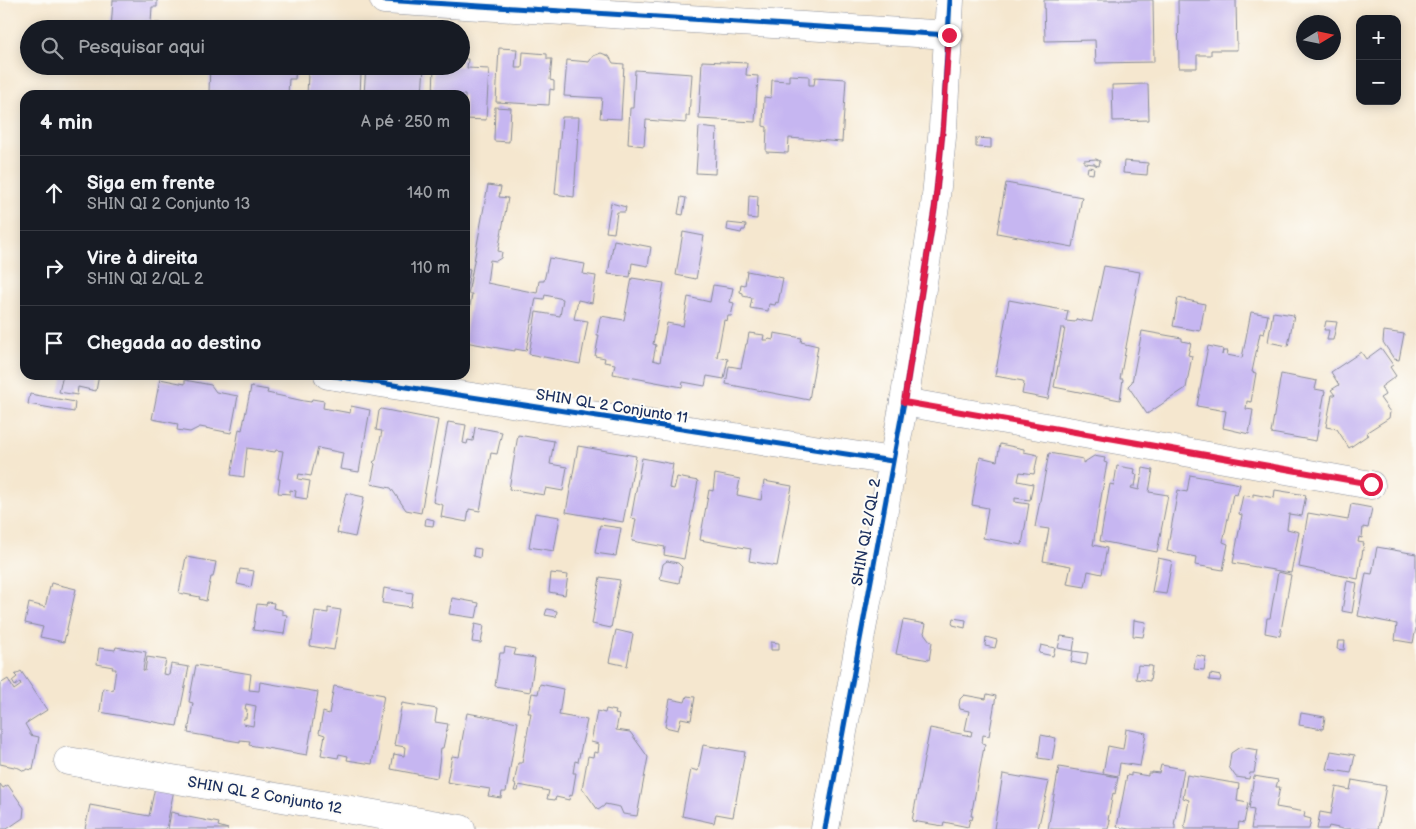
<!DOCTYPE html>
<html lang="pt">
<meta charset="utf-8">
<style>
body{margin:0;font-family:"Balsamiq Sans",sans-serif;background:#242831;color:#f1f3f6}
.controls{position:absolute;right:15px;top:15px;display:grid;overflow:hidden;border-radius:10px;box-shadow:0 2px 12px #0003}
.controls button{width:45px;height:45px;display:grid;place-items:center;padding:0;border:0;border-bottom:1px solid #363941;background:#171b24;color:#f1f3f6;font:25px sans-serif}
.compass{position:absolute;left:1296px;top:15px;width:45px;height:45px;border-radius:50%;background:#171b24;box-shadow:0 2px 12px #0003;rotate:80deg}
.stop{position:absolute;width:15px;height:15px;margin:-11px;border:4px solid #e11d48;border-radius:50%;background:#fff}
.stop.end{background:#e11d48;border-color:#fff;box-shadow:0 1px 5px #0008}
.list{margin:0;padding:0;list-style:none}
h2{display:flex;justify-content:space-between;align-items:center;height:65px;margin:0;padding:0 20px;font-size:21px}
h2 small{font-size:16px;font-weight:400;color:#9ea1a6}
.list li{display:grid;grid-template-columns:32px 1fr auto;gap:15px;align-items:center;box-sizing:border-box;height:75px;padding:0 20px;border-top:1px solid #363941}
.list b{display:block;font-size:19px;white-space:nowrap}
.list p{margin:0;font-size:16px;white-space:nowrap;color:#9ea1a6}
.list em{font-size:16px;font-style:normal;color:#9ea1a6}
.icon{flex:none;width:28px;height:28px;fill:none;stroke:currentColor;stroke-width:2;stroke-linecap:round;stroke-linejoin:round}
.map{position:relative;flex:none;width:1416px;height:829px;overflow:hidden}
.search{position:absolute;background:#171b24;box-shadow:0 2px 12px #0003;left:20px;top:20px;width:450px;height:55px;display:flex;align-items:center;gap:12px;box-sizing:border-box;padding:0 18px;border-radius:28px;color:#9ea1a6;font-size:19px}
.panel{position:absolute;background:#171b24;box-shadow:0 2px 12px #0003;left:20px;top:90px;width:450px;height:290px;border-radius:15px}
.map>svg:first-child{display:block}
.building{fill:#c6b6f1;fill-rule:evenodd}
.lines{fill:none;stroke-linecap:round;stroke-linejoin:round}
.minor-casing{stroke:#888b96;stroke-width:29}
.minor{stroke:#fff;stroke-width:28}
.cycleway-casing{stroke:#fdfcf7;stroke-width:8}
.cycleway{stroke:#0057b8;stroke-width:5}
.route{stroke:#e11d48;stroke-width:6}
.labels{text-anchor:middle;stroke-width:4;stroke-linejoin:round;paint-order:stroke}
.street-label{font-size:15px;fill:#1b2f5e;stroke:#fdfcf7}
</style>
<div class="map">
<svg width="1416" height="829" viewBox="0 0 1416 829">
<rect width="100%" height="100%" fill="#fdfcf7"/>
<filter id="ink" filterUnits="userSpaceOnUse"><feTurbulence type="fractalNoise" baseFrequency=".02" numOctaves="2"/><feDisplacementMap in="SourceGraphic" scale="10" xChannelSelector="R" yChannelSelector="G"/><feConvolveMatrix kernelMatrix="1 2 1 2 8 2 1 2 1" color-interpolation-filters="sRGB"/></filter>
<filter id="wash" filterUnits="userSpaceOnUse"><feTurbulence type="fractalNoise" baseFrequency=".0096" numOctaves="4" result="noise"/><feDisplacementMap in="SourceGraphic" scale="20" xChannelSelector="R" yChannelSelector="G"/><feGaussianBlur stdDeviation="1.12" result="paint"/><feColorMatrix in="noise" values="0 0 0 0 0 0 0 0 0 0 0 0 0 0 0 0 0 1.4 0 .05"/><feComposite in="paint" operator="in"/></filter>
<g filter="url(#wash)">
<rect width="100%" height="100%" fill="#f5e7cf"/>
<g id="blocks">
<g class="building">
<polygon points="113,0 157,0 157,7 152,7 151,23 160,23 160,29 111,29"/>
<polygon points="1044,0 1153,0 1154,62 1096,63 1095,40 1045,41"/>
<polygon points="1178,0 1236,0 1237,50 1211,50 1211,55 1197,55 1197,68 1179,68"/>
<polygon points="304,23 331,24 331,29 304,29"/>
<polygon points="499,48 517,49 515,68 522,68 523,52 547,54 547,59 552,59 550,80 554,81 554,90 550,89 549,105 496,102"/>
<polygon points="601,53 609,56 613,63 624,64 621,119 600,118 602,98 564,96 567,60 589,62 593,56"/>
<polygon points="461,59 468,59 467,68 489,69 486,120 465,119 465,95 433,95 434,66 461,66"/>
<polygon points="702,61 747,63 746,75 758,76 755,122 699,119"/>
<polygon points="210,66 296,66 295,79 289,79 288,95 235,95 235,92 209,91"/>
<polygon points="302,66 357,66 356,74 361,74 360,95 307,95 308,74 301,73"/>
<polygon points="366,66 424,66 422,95 403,95 403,93 385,91 385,95 364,94"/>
<polygon points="635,70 692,74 689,116 686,116 686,123 646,120 644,146 628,144 630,108 633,108"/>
<polygon points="789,75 809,76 809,85 814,85 815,77 846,79 842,142 789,138 788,153 766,152 767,127 763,126 764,97 771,98 772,80 789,81"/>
<polygon points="1148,84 1149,120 1113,121 1112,85"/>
<polygon points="495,107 511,108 509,142 494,141"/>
<polygon points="562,117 579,117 574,197 555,194"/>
<polygon points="699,127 717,129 715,174 696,173"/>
<polygon points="976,138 991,139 991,148 976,147"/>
<polygon points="1096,159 1100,161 1099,166 1095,165 1095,164 1084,163 1084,160"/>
<polygon points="1124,161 1148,163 1147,175 1123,173"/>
<polygon points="1088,167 1094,168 1093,174 1087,173"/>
<polygon points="1006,183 1082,197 1073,247 997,233"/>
<polygon points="488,185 501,187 499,197 508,198 498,251 502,252 501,258 496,261 490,260 487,283 537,293 539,281 544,281 549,258 585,264 583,274 596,276 592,303 578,300 574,319 588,321 580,364 529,354 536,312 560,316 563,299 545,295 544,299 536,298 526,351 515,349 515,351 465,342 465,335 472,294 468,294"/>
<polygon points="749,195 758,196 757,219 748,218"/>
<polygon points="681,197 686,198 683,215 678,214"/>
<polygon points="611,203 626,207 625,212 617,212 614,233 606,232"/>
<polygon points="728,223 746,225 745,230 742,230 741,233 727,230"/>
<polygon points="683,232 704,236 696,279 676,275"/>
<polygon points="614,240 651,247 648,266 632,263 630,277 608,274"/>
<polygon points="1104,266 1140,272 1120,379 1123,379 1120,400 1054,387 1065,328 1061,328 1048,399 1022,394 1024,383 1023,381 995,376 1009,300 1068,311 1066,321 1075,322 1076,319 1092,322"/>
<polygon points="465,268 470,269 466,292 465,291"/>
<polygon points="747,271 783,278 778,303 776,302 775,305 769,304 768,311 750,308 752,298 743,296 743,293 740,292 741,284 745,285"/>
<polygon points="632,278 664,283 653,344 656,345 653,360 660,362 667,323 683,326 688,297 710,302 713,285 733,288 730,302 734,303 731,316 728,316 727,321 724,320 717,357 728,359 724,379 707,376 705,386 683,382 682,387 613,374 615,364 604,362 605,358 595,356 599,335 597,335 600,318 601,316 624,320"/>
<polygon points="1178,298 1205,304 1200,331 1173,326"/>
<polygon points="1251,312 1268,315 1264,334 1260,333 1252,372 1256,373 1251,402 1247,401 1246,409 1253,410 1249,434 1223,428 1226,411 1197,406 1208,346 1223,349 1222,355 1223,351 1228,351 1227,355 1242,358"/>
<polygon points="1273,312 1294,315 1288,346 1268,342"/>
<polygon points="1326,321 1337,322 1333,340 1327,340 1329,330 1324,330"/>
<polygon points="1142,331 1182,338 1182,341 1191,343 1188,355 1192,356 1186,388 1147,414 1128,386 1132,382"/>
<polygon points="1384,331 1404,334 1399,360 1394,359 1383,342"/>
<polygon points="749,333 764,335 763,340 768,340 769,339 773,340 774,333 802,338 801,342 818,346 809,400 726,384 729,366 741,368 746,344 747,344"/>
<polygon points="1381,348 1393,365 1390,367 1396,376 1381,387 1385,395 1380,398 1390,412 1389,418 1367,432 1368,435 1349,448 1337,429 1326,427 1332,395 1335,395 1331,390 1339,385 1331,372 1361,352 1366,359"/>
<polygon points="1281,374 1317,381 1315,389 1325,391 1316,441 1271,433"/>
<polygon points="63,375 99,375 96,391 78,387 77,395 59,392"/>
<polygon points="160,379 185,384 185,380 211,385 216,392 238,396 231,433 200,427 190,432 177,430 178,424 152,419"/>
<polygon points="251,387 268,390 267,393 304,401 311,402 312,399 324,401 323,408 350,413 351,406 370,410 359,472 340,469 343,453 318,448 311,476 299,474 298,479 310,481 307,499 295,497 296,491 290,490 290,494 278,493 280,479 278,479 283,451 276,450 275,452 247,448 244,477 231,475 239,429 242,430"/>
<polygon points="30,394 75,402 74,412 28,404"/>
<polygon points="381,409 438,420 421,513 406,510 391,488 371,484 375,464 373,462 376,460 382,431 376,430 379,411"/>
<polygon points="448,422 466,425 463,443 467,444 468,440 473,441 475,427 502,432 497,454 491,453 480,511 469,509 467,522 441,517 443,505 433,502"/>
<polygon points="518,435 554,441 550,464 567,467 563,491 546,488 544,495 509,489"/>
<polygon points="1000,444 1024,449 1024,452 1038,455 1034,474 1020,472 1018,481 1033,484 1030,500 1015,498 1015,502 1029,504 1022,545 983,538 988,508 972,505 980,457 997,461"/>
<polygon points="578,446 636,456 623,522 566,512"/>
<polygon points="1049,453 1083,459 1083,463 1094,456 1105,458 1104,462 1107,463 1093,545 1107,548 1102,574 1088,571 1085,587 1067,584 1071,566 1043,561 1049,529 1035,527"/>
<polygon points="642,458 673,464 669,488 674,489 677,477 698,481 684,559 664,555 665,547 632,541 636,519 631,518"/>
<polygon points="1117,466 1135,469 1134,474 1137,475 1135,486 1132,486 1131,488 1139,490 1143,468 1153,470 1149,492 1168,495 1157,552 1100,541 1110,484 1114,485"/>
<polygon points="715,474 740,479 737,495 761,500 764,481 792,486 777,566 749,561 751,549 700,540 709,490 713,491"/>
<polygon points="1190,475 1240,484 1237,495 1233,494 1223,542 1228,544 1223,570 1195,565 1196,557 1167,551 1178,490 1187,492"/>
<polygon points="1275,490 1306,495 1302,516 1289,514 1287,529 1299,532 1291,573 1233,563 1242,515 1239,514 1243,495 1253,497 1253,494 1274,498"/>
<polygon points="346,493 364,497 355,537 337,533"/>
<polygon points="1351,504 1372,508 1368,528 1363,527 1362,538 1359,537 1358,542 1364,543 1358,579 1299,567 1308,513 1348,520"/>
<polygon points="535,513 560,517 554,551 529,547"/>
<polygon points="426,518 434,520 433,526 425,525"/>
<polygon points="600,525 621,528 616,556 595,553"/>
<polygon points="1377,547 1416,554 1416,616 1415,623 1416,628 1413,643 1395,640 1397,624 1358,616 1366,573 1372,574"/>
<polygon points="474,548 481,549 480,558 473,556"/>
<polygon points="186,557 216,562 213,577 211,577 206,601 199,599 200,597 179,593"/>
<polygon points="1158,558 1172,561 1166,594 1152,592"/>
<polygon points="667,561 678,563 682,567 679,583 660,579 663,564"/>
<polygon points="240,569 254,571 251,587 237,584"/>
<polygon points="1278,572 1291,575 1280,636 1265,633 1267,618 1270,618"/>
<polygon points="551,573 568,575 565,595 549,592"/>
<polygon points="600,577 620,580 611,628 592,624"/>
<polygon points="1347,581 1357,583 1352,613 1342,611"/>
<polygon points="51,583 76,589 64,642 40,637 43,627 25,623 29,603 45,607"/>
<polygon points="384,588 413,593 411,607 382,603"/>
<polygon points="452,598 479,603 476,618 449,614"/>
<polygon points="267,602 274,603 273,608 282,610 282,614 287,615 284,634 253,630 257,604 266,605"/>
<polygon points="328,608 341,610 334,650 310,646 315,611 328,613"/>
<polygon points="547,609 557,611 556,617 545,615"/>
<polygon points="953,618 966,620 965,628 953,625 952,623"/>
<polygon points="903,620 926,624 924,633 930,641 932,642 929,660 896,654"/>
<polygon points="1134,620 1146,622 1143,637 1133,636"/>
<polygon points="475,624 484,626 481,643 472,642"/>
<polygon points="616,630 633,634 627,666 609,662"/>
<polygon points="1061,636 1075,638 1073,651 1058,648"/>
<polygon points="986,637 997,640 995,648 985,646"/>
<polygon points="1338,641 1345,641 1344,650 1337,649"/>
<polygon points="771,642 779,643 779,650 771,650"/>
<polygon points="1041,645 1055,648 1053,656 1039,653"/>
<polygon points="116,647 146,652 143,670 145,671 147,657 166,660 163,674 169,675 171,664 189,667 177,726 100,712 103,688 113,690 116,669 112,669 113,667 97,664 99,648 115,650"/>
<polygon points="505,647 516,649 514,655 535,658 530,692 495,686 500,653 504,653"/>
<polygon points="1073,651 1088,653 1086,665 1071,662"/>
<polygon points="1196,655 1206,657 1204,670 1194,669"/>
<path d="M196 665 251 674 249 690 259 691 260 682 318 692 307 755 249 745 250 741 240 740V742L188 733 193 703 189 702ZM246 704 256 706 253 726 243 724 244 718H246L247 709H245Z"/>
<polygon points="1138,665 1152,666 1150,681 1136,679"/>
<polygon points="21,671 47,710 25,724 30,733 30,735 39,737 33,770 27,769 24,771 19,768 0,764 0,684 8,679 14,690 21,685 20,682 15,686 12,681 17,677 15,675"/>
<polygon points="1210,674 1221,676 1220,681 1209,680"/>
<polygon points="540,684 563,689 559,715 587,720 578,762 575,761 573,773 576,773 572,796 570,795 569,800 556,797 555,800 547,799 549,791 519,785 518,791 514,791 516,785 514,784 518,763 522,763 531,713 528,713 532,693 538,694"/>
<polygon points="334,686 384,695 372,764 347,760 348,756 339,754 338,758 321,755 325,735 319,733 323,712 329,714"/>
<polygon points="987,694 996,696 989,736 983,735 982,743 986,744 985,747 984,747 971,816 973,816 972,820 970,819 968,827 944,822 943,826 912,821 930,728 971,736 972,731 965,730 969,711 960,709 959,705 960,699 964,695 986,699"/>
<polygon points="687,696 695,697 691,720 681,718 678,730 665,727 670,699 685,702"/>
<polygon points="402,703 437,709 435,722 448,724 443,748 441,748 437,778 391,769 394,754 404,756 405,747 394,745"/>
<polygon points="606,709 616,711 615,714 619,715 616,730 630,732 648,757 637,816 623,814 620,807 605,804 604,806 598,810 583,789 582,789 588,756 593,757 594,752 598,753 599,744 591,742 597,711 605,713"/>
<polygon points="467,713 518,722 506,792 502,792 501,798 488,796 490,789 447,782 452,756 459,757"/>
<polygon points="1301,713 1325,717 1323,729 1299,725"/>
<polygon points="1126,729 1146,733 1140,766 1120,763 1118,776 1103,773 1108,746 1123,749"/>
<polygon points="1041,735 1056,738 1052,760 1038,758"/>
<polygon points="703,745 745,752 733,817 716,814 714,823 682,816 691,769 698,771"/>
<polygon points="1240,747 1258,750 1254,773 1250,773 1249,779 1236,777 1229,767 1231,753"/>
<polygon points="1331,751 1355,755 1351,773 1327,769"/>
<polygon points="1161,765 1184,769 1174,825 1175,825 1175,829 1129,829 1117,827 1127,775 1131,776 1131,773 1148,776 1148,773 1151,773 1151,772 1159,773"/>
<polygon points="1059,767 1118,777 1115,794 1113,793 1108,820 1110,821 1108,829 1048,829"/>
<polygon points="1003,774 1049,782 1038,829 994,829"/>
<polygon points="1187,775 1239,784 1237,801 1248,803 1244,823 1239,822 1238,829 1184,829 1189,800 1183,798"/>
<polygon points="1254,776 1278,780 1276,787 1280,787 1276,807 1305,812 1304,817 1311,819 1309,829 1251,829 1254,810 1249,809"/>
<polygon points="1352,780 1386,786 1378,829 1343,829 1329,826 1328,829 1317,829 1320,812 1331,814 1336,787 1350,790"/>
<polygon points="0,784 3,788 8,785 24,808 23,818 7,829 0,829"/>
<polygon points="155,787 174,790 166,829 85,829 90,805 149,816"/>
<polygon points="171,812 179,814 178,815 219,823 218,826 228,829 168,829"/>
</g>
</g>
</g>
<g filter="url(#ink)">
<use href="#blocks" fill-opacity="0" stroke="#888b96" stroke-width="1"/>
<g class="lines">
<defs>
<g id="minor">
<polyline points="384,0 949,35"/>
<polyline points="328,375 892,461"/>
<polyline points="904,402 1371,485"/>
<polyline points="68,761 461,829"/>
<polyline points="825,829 904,402 935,206 943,127 950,0"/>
</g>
</defs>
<use href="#minor" class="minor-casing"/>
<use href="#minor" class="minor"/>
<defs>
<g id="cycleway">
<polyline points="384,0 949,35"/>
<polyline points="328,375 892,461"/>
<polyline points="825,829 904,402 935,206 943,127 950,0"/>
</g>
</defs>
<use href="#cycleway" class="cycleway-casing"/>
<use href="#cycleway" class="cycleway"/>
</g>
</g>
<g class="lines" filter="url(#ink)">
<polyline class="route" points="949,35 943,127 935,206 904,402 1371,484"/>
</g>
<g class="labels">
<g class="street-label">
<text transform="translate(612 406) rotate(9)" y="5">SHIN QL 2 Conjunto 11</text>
<text transform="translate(866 532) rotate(-80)" y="5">SHIN QI 2/QL 2</text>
<text transform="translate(265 795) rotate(10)" y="5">SHIN QL 2 Conjunto 12</text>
</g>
</g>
</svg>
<div class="controls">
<button>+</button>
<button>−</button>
</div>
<svg class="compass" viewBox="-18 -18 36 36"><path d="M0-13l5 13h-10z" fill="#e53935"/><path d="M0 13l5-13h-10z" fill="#9ea1a6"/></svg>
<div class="stop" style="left:1371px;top:484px"></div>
<div class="stop end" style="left:949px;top:35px"></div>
<div class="search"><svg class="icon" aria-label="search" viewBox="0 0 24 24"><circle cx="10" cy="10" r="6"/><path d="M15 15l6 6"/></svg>Pesquisar aqui</div>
<section class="panel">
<h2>4 min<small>A pé · 250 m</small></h2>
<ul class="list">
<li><svg class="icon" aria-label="ahead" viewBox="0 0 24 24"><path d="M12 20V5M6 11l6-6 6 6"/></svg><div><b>Siga em frente</b><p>SHIN QI 2 Conjunto 13</p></div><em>140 m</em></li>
<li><svg class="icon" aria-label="right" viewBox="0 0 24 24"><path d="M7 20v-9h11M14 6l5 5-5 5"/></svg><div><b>Vire à direita</b><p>SHIN QI 2/QL 2</p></div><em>110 m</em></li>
<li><svg class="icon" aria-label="arrive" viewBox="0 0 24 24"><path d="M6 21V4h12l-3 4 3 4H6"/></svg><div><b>Chegada ao destino</b></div></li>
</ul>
</section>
</div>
